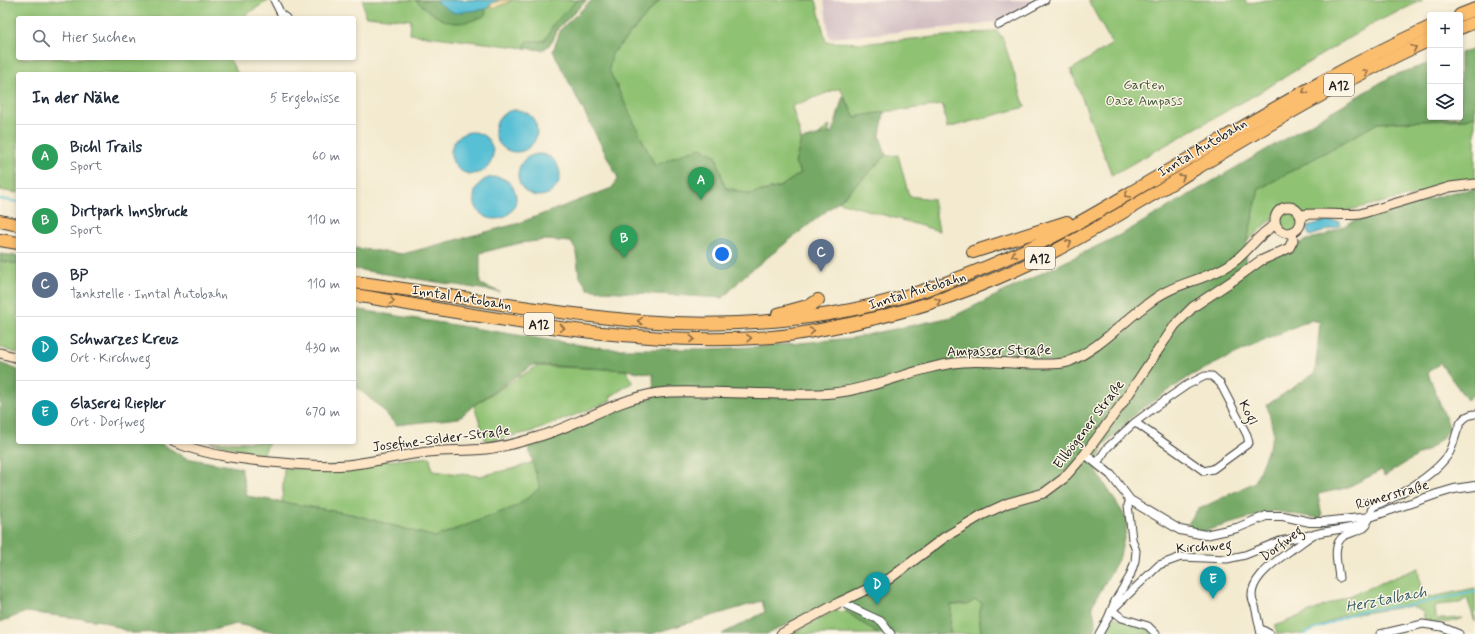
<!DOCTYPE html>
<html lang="de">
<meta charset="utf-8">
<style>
body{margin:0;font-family:Mynerve,sans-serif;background:#f2f2f3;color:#1f2937}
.controls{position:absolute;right:12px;top:12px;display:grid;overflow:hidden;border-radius:4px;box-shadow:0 2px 6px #0003}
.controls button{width:36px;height:36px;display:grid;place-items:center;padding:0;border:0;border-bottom:1px solid #e0e1e3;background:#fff;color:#1f2937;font:20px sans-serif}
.you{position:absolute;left:722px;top:254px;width:14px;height:14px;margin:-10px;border:3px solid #fff;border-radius:50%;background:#1a73e8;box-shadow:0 0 0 6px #1a73e833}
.badge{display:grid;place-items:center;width:26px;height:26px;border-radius:50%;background:#c8321e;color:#fff;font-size:13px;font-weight:700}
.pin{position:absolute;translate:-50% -33px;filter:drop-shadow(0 1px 2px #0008)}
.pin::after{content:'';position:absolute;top:21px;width:14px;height:12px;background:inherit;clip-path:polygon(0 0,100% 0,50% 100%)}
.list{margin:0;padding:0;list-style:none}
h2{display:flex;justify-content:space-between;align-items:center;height:52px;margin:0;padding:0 16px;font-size:17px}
h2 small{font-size:13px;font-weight:400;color:#747a83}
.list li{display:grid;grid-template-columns:26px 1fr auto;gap:12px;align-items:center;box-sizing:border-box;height:64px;padding:0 16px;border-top:1px solid #e0e1e3}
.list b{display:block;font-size:15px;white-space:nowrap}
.list p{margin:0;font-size:13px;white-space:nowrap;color:#747a83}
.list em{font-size:13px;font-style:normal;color:#747a83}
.icon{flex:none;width:22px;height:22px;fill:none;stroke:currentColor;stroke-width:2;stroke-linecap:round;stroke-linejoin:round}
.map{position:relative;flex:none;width:1475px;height:634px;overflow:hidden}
.search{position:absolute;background:#fff;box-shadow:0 2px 6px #0003;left:16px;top:16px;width:340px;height:44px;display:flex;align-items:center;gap:10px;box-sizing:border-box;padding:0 14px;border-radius:4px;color:#747a83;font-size:15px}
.panel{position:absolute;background:#fff;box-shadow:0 2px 6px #0003;left:16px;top:72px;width:340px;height:372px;border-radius:4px}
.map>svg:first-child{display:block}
.industrial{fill:#d2bec3}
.green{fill:#90c273;stroke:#566f48}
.forest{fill:#74a865;stroke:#486240}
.sand{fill:#eeda9e;stroke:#857b5d}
.water{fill:#58c0d5;stroke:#3a6e78}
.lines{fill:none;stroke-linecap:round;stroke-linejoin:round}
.stream{stroke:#58c0d5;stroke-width:2}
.minor-casing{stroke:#3c3b37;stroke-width:9}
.tertiary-casing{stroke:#3c3b37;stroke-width:10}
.secondary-casing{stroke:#3c3b37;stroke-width:11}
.motorway-casing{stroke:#3c3b37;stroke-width:14}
.minor{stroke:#fff;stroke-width:7}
.tertiary{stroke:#fff;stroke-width:8}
.secondary{stroke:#fde5c5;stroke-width:9}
.motorway{stroke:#fbbd6e;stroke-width:12}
.oneway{stroke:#8c6c45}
.labels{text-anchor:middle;stroke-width:3;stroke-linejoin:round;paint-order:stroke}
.shield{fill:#fcf5e5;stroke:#5f5d58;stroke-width:1}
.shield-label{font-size:13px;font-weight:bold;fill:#1c1c1c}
.park-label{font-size:14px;fill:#4a5e3f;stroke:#fcf5e5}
.street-label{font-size:14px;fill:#1c1c1c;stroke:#fcf5e5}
.water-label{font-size:15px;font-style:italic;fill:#345e66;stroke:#fcf5e5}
</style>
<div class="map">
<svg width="1475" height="634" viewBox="0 0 1475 634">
<rect width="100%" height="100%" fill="#fcf5e5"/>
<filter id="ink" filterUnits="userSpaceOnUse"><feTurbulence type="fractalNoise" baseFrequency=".025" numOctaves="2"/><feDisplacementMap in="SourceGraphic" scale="8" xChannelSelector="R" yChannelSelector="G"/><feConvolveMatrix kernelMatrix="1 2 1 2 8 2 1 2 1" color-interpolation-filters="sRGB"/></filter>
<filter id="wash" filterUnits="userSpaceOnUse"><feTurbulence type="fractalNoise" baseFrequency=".012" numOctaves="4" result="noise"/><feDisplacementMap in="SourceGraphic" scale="16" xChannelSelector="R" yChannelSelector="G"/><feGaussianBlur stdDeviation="0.9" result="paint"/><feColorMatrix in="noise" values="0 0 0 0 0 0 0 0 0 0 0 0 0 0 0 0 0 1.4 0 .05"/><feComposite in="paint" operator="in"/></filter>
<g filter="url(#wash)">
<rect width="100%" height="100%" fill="#f3eacf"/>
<polygon class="industrial" points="824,0 1040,0 1004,20 979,25 829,38"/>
<g class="green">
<polygon points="0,0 269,0 241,18 18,18 18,58 229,58 238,74 18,74 18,193 0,190"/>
<polygon points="363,0 587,0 558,28 552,42 543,50 410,34 411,20 365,16"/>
<polygon points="660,0 816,0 826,42 869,43 990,32 997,30 1003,39 1025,107 947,128 943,105 884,112 855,117 840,88 792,106 801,138 798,154 830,125 825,151 793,210 763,201 803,174 795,163 801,173 780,187 749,194 725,187 716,156 655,166 571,64 613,53"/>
<polygon points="1088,0 1245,0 1247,4 1265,0 1423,0 1372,24 1255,95 1112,175 1071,70 1112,44"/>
<path d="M1475 116V184C1417 192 1360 210 1301 219 1300 239 1276 237 1274 217L1247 242 1259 189 1378 123 1465 119Z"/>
<polygon points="898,155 909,196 933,199 939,231 839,202 886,156"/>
<polygon points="0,261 18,264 18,354 0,347"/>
<polygon points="537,366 626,370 633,382 610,397 611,401 534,431 486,442 474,405"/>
<polygon points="210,442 269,442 263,455"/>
<polygon points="271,442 319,442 317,445"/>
<polygon points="430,457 432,471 480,476 516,468 533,462 540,488 517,506 435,537 351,514 282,502 284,468 299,469"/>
<path d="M1418 568 1422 599 1475 588V622L1467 598 1460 603 1437 605 1435 607 1436 617 1438 619 1462 618C1450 624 1438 623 1425 621L1423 612 1411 606 1342 616 1304 634H1277L1275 626Z"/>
<polygon points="975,600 982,603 979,616 981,634 950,634 951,605 967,605"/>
<polygon points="834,611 847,612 878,634 792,634"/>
<polygon points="1114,617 1150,630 1153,634 1099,634 1103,627"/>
</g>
<g class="forest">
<path d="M415 0H435C444 10 473 10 486 9L485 16C451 30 442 22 415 0Z"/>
<polygon points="577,0 587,0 558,28 552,42 543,50 524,48 527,41 540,41 545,40 554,23"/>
<polygon points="592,0 660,0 612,54 609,70 655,166 686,152 702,148 716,156 725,188 749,194 780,187 801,173 795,163 801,140 833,132 843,96 855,117 884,112 880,136 886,156 839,201 744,276 723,298 603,291 588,289 579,275 576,251 571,242 546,240 520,243 480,253 480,284 500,292 354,269 354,248 403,254 516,224 612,188 618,178 553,51 561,29"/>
<polygon points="1475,48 1475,116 1465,119 1378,123 1259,189 1247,242 1246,264 1291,252 1299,244 1307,240 1326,235 1356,220 1393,211 1449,193 1475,189 1475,393 1467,400 1440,363 1428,373 1450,429 1435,445 1384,476 1382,470 1346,488 1318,494 1322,517 1317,518 1274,511 1201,532 1186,527 1197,510 1255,482 1274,434 1267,405 1315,373 1320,322 1310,320 1237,353 1192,375 1138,411 1102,447 1097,472 1128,521 1120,556 1092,606 1096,624 1092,634 981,634 979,616 982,603 975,600 967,605 961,604 951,605 950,634 878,634 847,612 841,597 768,634 722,634 765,612 762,601 651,634 284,634 236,624 209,631 131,633 102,621 26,612 0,622 0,363 18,370 18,442 158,442 186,458 241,468 247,496 351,514 435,537 517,506 540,488 527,442 618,409 654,397 653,374 626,370 533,365 474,405 459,418 396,425 380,407 354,385 354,309 605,349 712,349 768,346 852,338 952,317 1124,233 1392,76 1430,63 1430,117 1460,117 1460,53"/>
<polygon points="0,254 18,256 18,264 0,261"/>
</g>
<polygon class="sand" points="500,0 513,0 493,9 490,4"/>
<g class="water">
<polygon points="435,0 500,0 490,4 486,9 454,13 439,4"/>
<circle cx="516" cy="131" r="21"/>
<circle cx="472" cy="153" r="21"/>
<circle cx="539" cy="175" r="21"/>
<circle cx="495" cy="198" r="21"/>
<polygon points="1327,221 1340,222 1340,226 1310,236 1307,231 1308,226"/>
</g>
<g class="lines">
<g class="stream">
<polyline points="0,199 18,202"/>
<polyline points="1304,634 1355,613 1374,609 1412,605 1475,592"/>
</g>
</g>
</g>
<g filter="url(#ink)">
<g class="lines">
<defs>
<g id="minor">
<polyline points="274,0 281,14 286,18"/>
<polyline points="999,25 1045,0"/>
<polyline points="1097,463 1107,448 1134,423 1158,405 1187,385 1205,376 1212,376 1220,383 1247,435 1249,443 1213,469 1204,471 1139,425 1134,423"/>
<path d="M1339 578C1338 566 1331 544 1344 536 1350 533 1358 531 1364 528L1367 525"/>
<polyline points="840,602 881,621 891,634"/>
<polyline points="1112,610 1159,565 1181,557 1227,559 1245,555 1280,541 1310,535"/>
<polyline points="1112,610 1122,618 1148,626 1156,634"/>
<polyline points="1261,629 1270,634"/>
<polyline points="1099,634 1108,618 1115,601 1130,576 1135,561 1136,551 1132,539 1128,505 1130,500"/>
<path d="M1261 634 1255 606C1241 582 1279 559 1294 548 1301 544 1308 537 1315 534 1327 530 1360 529 1368 521 1372 517 1369 511 1373 507 1381 502 1390 500 1398 495 1414 486 1438 470 1448 455 1458 441 1454 416 1475 414"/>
<polyline points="1380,634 1423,624 1442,627 1459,634"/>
</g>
<polyline id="tertiary" points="1085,454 1111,475 1130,500 1180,530 1205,535 1237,528 1266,516 1283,516 1310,522 1323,522 1370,517 1437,494 1454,489 1475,486"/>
<g id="secondary">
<circle cx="1288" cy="220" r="13"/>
<path d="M1300 215C1320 212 1340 216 1360 214L1450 187 1475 184"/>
<polyline points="0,353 18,358"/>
<path d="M174 442C209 456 245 460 283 463 304 465 325 467 347 465 374 462 401 455 428 452 447 450 466 451 486 449 503 447 521 442 537 437 578 426 615 399 658 393 675 391 693 392 710 392 732 393 753 393 775 394 794 394 814 395 833 393 878 388 918 366 963 362 991 360 1018 365 1045 364 1053 364 1061 364 1068 362 1101 348 1124 320 1153 300 1176 282 1208 280 1232 263 1248 252 1258 234 1275 225"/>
<polyline points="781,634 840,602 889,579 945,537 982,515 1008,503 1044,493 1063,479 1085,454 1124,401 1175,325 1193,307 1235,279 1260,261 1289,248 1293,240 1292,232"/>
</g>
<g id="motorway">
<polyline points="1460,15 1475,9"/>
<polyline points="1460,28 1475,22"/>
<polyline points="0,221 18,225"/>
<polyline points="0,240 18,243"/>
<polyline points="973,252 1067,222"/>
<path d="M354 282C405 289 457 297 508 305 552 311 596 318 640 321 703 326 767 324 829 314 903 302 974 275 1042 242 1080 224 1116 201 1152 180 1244 127 1333 71 1430 27"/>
<path d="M354 295C491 317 633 348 772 337 792 335 810 332 829 328 906 314 978 290 1047 255 1092 232 1135 205 1177 180 1260 130 1342 80 1430 40"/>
<polyline points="778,314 811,305 818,300"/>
</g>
</defs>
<use href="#minor" class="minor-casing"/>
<use href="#tertiary" class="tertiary-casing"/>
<use href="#secondary" class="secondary-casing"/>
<use href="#motorway" class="motorway-casing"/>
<use href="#minor" class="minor"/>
<use href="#tertiary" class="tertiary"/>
<use href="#secondary" class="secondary"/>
<use href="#motorway" class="motorway"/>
</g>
<defs><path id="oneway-chevron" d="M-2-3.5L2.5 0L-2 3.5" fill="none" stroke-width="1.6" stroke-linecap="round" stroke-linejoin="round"/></defs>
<g class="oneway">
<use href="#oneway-chevron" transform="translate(1414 48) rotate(-25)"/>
<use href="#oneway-chevron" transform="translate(1366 72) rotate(-27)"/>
<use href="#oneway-chevron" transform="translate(1305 91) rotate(151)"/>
<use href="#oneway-chevron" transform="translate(1182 177) rotate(-31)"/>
<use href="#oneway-chevron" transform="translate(1127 195) rotate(150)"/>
<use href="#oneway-chevron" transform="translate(1069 243) rotate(-29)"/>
<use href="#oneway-chevron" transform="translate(1014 255) rotate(155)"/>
<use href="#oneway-chevron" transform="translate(392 301) rotate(9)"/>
<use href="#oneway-chevron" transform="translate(938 301) rotate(-19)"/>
<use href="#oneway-chevron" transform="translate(640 321) rotate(-176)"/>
<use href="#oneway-chevron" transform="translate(562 328) rotate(8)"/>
<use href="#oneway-chevron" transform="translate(812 331) rotate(-10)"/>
<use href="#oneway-chevron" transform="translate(749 338) rotate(-3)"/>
<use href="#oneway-chevron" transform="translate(692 339) rotate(1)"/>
</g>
</g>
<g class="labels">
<g class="shield">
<rect x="1324" y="74" width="30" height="22" rx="3"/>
<rect x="1025" y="247" width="30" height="22" rx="3"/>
<rect x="524" y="313" width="30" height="22" rx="3"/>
</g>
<g class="shield-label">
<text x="1339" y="90">A12</text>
<text x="1040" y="263">A12</text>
<text x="539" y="329">A12</text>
</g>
<g class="park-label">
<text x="1144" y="89">Garten<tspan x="1144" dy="16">Oase Ampass</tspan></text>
</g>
<g class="street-label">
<text transform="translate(1202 147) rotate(-31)" y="5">Inntal Autobahn</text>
<text transform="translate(917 290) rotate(-17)" y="5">Inntal Autobahn</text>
<text transform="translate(462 297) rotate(9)" y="5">Inntal Autobahn</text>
<text transform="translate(999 350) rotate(-1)" y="5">Ampasser Straße</text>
<text transform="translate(1249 412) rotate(63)" y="5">Kogl</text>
<text transform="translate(1088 424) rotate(-53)" y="5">Ellbögener Straße</text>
<text transform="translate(441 438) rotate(-7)" y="5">Josefine-Sölder-Straße</text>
<text transform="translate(1392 494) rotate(-16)" y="5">Römerstraße</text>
<text transform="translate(1281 543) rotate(-37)" y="5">Dorfweg</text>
<text transform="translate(1204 546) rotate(-4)" y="5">Kirchweg</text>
</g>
<g class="water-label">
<text transform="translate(1386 599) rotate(-11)" y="5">Herztalbach</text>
</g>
</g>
</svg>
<div class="controls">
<button>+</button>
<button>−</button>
<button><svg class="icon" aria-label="layers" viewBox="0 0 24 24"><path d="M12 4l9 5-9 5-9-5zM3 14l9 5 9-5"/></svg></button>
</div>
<div class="you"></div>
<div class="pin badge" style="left:701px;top:200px;background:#2e9e5b">A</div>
<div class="pin badge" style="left:624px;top:258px;background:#2e9e5b">B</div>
<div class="pin badge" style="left:821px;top:272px;background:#5c6f8a">C</div>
<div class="pin badge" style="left:877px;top:605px;background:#0f9aa8">D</div>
<div class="pin badge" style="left:1213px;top:599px;background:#0f9aa8">E</div>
<div class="search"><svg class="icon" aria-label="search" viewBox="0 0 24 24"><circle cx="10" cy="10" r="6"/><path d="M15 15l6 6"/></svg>Hier suchen</div>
<section class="panel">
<h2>In der Nähe<small>5 Ergebnisse</small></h2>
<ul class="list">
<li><span class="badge" style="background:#2e9e5b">A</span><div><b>Bichl Trails</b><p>Sport</p></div><em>60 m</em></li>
<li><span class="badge" style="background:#2e9e5b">B</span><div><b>Dirtpark Innsbruck</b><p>Sport</p></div><em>110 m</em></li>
<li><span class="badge" style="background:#5c6f8a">C</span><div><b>BP</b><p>Tankstelle · Inntal Autobahn</p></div><em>110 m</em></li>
<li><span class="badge" style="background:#0f9aa8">D</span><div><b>Schwarzes Kreuz</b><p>Ort · Kirchweg</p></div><em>430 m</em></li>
<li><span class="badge" style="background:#0f9aa8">E</span><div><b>Glaserei Riepler</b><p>Ort · Dorfweg</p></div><em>670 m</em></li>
</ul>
</section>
</div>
